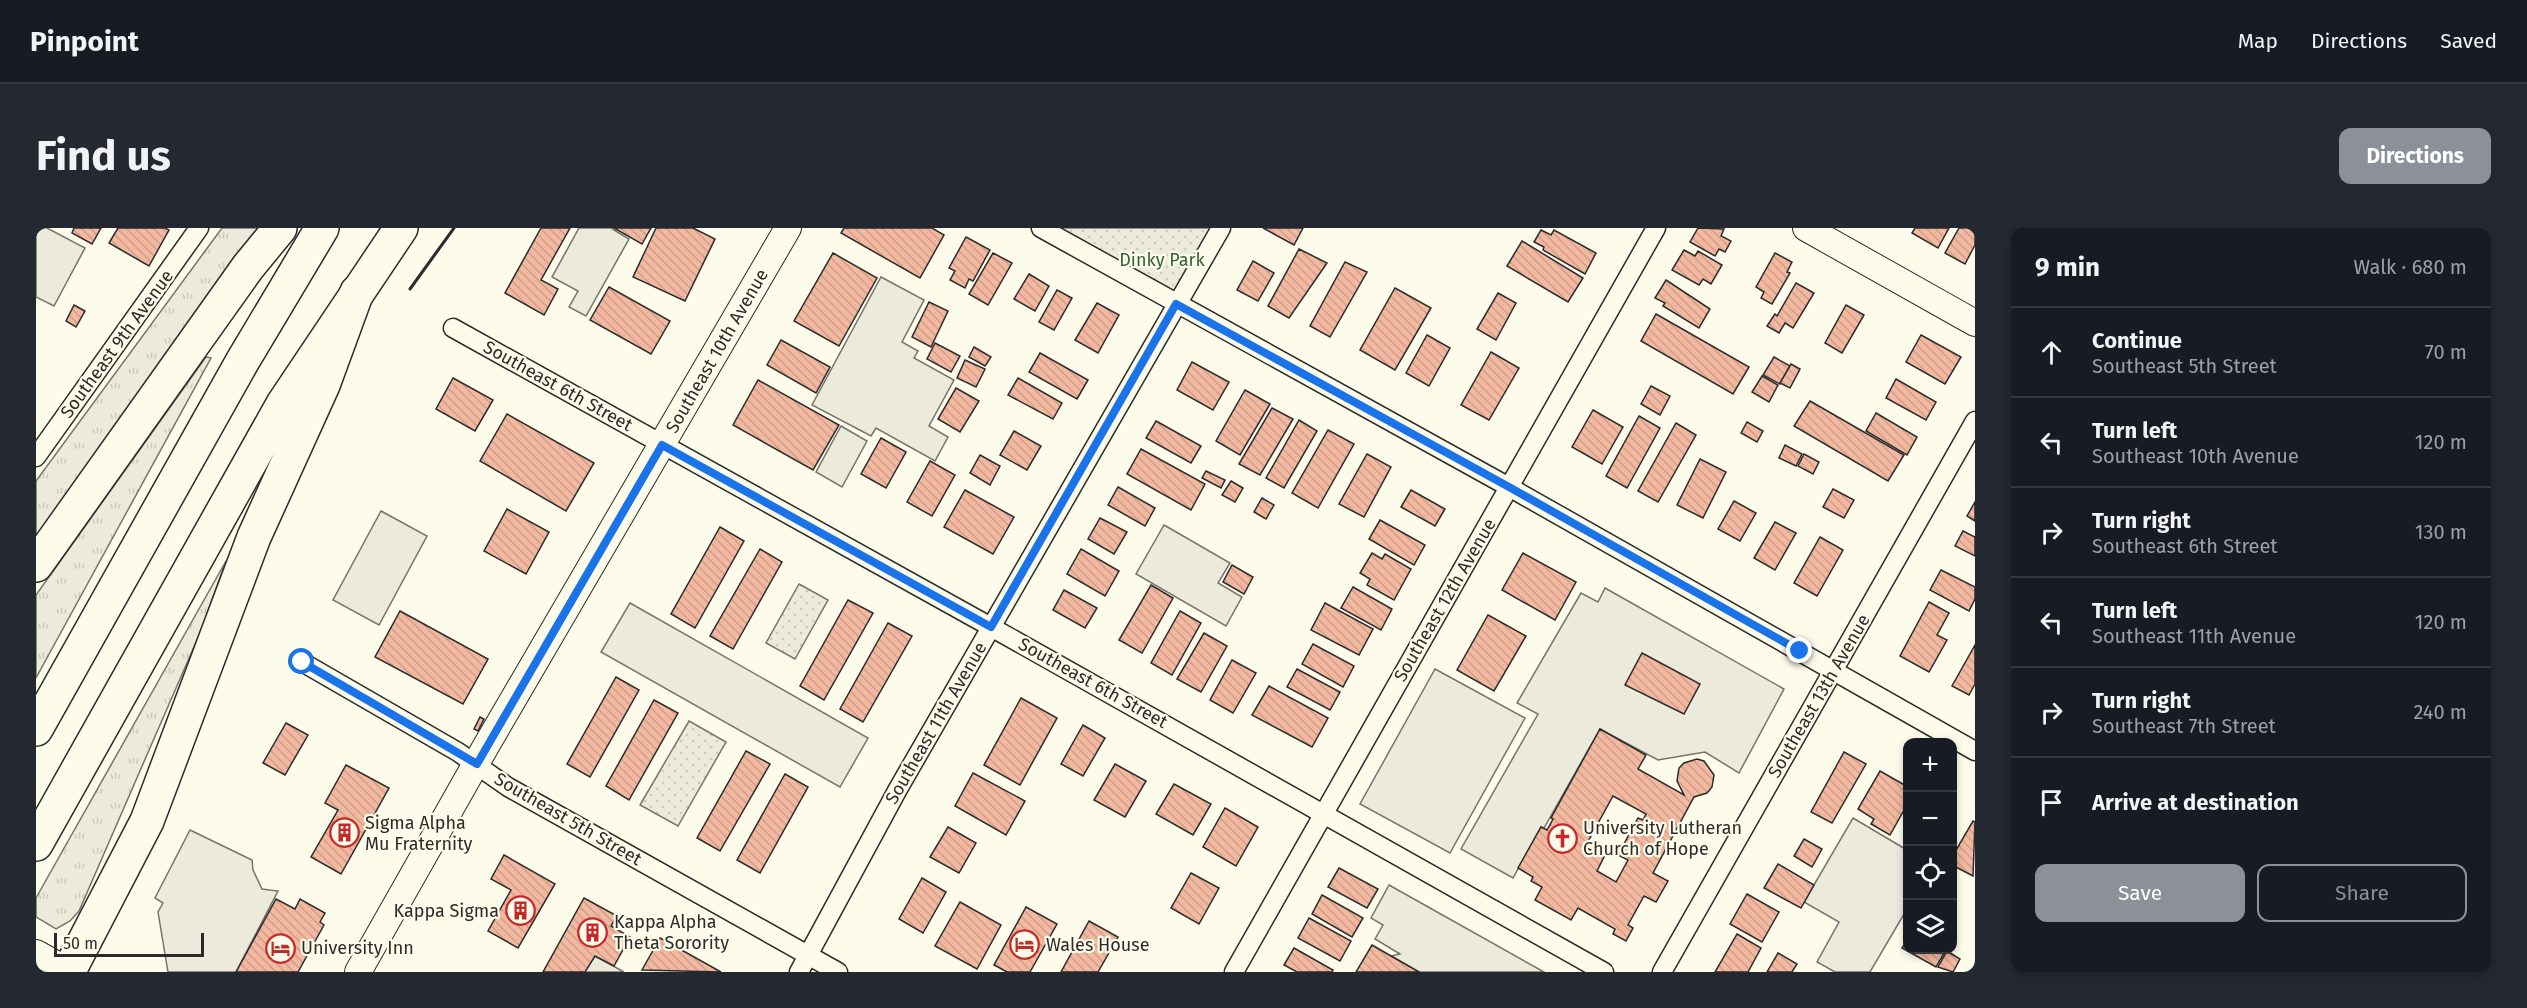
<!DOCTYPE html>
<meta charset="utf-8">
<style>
body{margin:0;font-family:"Fira Sans",sans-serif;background:#242831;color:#f1f3f6}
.controls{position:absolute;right:18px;bottom:18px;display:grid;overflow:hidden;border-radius:12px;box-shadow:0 3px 9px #0003}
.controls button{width:54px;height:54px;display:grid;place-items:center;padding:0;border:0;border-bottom:2px solid #363941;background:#171b24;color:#f1f3f6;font:30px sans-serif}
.scale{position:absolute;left:18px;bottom:15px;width:150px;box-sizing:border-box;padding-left:6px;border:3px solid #2b2b2b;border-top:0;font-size:16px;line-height:21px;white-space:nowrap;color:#2b2b2b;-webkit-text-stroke:4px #fdfbea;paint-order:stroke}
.stop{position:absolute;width:18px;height:18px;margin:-14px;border:4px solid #1a73e8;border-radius:50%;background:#fff}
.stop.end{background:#1a73e8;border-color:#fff;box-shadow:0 2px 6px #0008}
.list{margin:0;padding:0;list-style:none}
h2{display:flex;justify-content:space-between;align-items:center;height:78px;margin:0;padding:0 24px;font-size:26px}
h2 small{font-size:20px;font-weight:400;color:#9ea1a6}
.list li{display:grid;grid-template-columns:39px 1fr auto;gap:18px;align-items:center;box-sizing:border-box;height:90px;padding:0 24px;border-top:2px solid #363941}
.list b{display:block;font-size:22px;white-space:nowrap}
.list p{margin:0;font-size:20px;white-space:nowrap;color:#9ea1a6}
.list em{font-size:20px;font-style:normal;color:#9ea1a6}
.actions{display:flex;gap:12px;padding:18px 24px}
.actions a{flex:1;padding:14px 0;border:2px solid #8c9099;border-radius:12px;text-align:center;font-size:21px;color:#8c9099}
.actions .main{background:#8c9099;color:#fff}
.icon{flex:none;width:33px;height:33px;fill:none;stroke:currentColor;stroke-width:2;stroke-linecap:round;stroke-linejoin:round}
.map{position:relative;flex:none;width:1939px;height:744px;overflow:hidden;border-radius:12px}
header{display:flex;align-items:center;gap:36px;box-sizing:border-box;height:84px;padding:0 30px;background:#171b24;border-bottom:2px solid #363941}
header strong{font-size:28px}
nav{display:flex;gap:33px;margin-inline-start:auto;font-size:21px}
.intro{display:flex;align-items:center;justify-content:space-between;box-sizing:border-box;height:144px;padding:0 36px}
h1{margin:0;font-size:42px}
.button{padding:15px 27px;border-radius:12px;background:#8c9099;color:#fff;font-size:21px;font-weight:700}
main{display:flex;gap:36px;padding:0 36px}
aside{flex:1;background:#171b24;border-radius:12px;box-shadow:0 3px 9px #0003}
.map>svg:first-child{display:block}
.grass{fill:url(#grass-tufts);stroke:#74746e;stroke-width:1.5}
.park{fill:url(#park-dots);stroke:#74746e;stroke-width:1.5}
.parking{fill:#eceadb;stroke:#74746e;stroke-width:1.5}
.building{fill:url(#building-back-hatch);stroke:#2b2b2b;stroke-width:1.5;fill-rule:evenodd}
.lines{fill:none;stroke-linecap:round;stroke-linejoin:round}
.street-casing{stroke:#2b2b2b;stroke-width:21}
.secondary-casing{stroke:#2b2b2b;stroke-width:28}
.highway-casing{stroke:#2b2b2b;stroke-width:36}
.street{stroke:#fdfbea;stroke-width:18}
.secondary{stroke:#fdfbea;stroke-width:26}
.highway{stroke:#fdfbea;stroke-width:33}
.wall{stroke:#2b2b2b;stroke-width:3}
.route{stroke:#1a73e8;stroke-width:8}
.labels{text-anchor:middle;stroke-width:4.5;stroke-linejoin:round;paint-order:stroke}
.park-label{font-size:18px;fill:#34623c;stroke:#fdfbea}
.street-label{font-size:18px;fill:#2b2b2b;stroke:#fdfbea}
.poi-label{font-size:18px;fill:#2b2b2b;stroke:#fdfbea;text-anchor:start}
</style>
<header>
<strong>Pinpoint</strong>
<nav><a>Map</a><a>Directions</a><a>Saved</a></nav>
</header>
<div class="intro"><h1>Find us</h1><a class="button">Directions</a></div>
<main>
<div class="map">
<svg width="1939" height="744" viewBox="0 0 1939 744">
<defs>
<pattern id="grass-tufts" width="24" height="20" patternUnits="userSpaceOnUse" patternTransform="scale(1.5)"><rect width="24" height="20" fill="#ecebdb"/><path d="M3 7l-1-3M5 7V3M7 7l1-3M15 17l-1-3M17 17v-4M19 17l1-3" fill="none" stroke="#cbcabc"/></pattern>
<pattern id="park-dots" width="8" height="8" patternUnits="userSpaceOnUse" patternTransform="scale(1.5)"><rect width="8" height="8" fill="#ecebdb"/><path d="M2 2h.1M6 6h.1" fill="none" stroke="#cbcabc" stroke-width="1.8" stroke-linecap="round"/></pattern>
<pattern id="building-back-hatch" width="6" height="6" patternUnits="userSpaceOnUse" patternTransform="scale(1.5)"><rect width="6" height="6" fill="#f2b8a0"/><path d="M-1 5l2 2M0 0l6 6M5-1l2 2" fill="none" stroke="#d09e8a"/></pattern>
</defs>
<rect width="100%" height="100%" fill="#fdfbea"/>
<g class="grass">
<polygon points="186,0 234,0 0,310 0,253"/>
<polygon points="170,129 175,130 0,450 0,367"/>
<polygon points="190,333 164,405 43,683 34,693 20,701 0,689 0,670"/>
</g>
<g class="park">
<polygon points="1006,0 1183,0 1140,76"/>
<polygon points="763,356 792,372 759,431 730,415"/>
<polygon points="653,493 690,514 642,598 604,577"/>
</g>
<g class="parking">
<polygon points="0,0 11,0 49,20 18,78 0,69"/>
<polygon points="543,0 575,0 593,11 550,88 533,79 542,63 516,49"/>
<polygon points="845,49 888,72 866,114 882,123 878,130 918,152 893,198 912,209 899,233 840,200 835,208 776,177"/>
<polygon points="805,198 831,213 806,259 780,244"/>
<polygon points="345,283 391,308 343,397 297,372"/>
<polygon points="1128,297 1194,335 1182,355 1206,369 1190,398 1100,346"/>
<polygon points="1569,360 1748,461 1703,545 1669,524 1622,532 1564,501 1508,600 1505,599 1477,650 1425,621 1502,486 1481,475 1545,365 1562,374"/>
<polygon points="594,375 832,510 804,559 565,424"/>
<polygon points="1399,441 1489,490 1414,625 1324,576"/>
<polygon points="1817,590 1871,622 1871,681 1834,744 1799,744 1781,734 1803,694 1768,674"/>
<polygon points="154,602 216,632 217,642 226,661 242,663 200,744 132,744 122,684 127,675 119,670"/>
<polygon points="1353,657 1508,744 1383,744 1355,728 1364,726 1339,711 1347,697 1335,690"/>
<polygon points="559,728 588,744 548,744"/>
</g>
<g class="building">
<polygon points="38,0 65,0 56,16 36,5"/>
<polygon points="82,0 129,0 133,2 113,38 73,15"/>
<polygon points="505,0 534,0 505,52 522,61 508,87 469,65"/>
<polygon points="578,0 615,0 606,16"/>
<polygon points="620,0 657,0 679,11 649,73 597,49"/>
<polygon points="808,0 896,0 908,7 884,50 805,5"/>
<polygon points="1227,0 1267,0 1258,17"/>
<polygon points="1662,0 1688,1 1685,8 1695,13 1689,24 1683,21 1679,28 1654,14"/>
<polygon points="1879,0 1913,0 1902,20 1876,5"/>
<polygon points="1923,0 1939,0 1939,17 1929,36 1909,25"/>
<polygon points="1505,2 1515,7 1518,2 1560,25 1549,46 1507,22 1508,19 1498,14"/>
<polygon points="930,9 954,22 937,53 933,51 929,60 914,52 919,43 913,40"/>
<polygon points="1486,13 1547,50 1532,74 1471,38"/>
<polygon points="1263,21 1291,35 1253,90 1232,78"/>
<polygon points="1648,22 1659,28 1662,23 1686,37 1675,56 1667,51 1663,57 1636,42"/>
<polygon points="797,25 841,50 803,118 758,93"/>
<polygon points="957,25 976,35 952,77 933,66"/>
<polygon points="1739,25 1756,34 1751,44 1754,45 1736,76 1725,70 1728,64 1720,59"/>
<polygon points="1217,33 1238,45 1222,73 1201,62"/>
<polygon points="1309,34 1331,44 1294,109 1274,98"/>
<polygon points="993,46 1013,58 999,83 978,71"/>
<polygon points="1630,52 1674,81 1663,100 1627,78 1629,75 1619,70"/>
<polygon points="1760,55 1778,65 1757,100 1749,95 1743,105 1731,98 1739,86 1741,88"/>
<polygon points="573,59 634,93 615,126 554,92"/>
<polygon points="1359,60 1395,80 1359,142 1324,122"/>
<polygon points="1021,62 1036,70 1018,102 1003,94"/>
<polygon points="1462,65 1480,75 1460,112 1441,101"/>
<polygon points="893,74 912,83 895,119 876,109"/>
<polygon points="1061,75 1083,87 1062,125 1039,112"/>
<polygon points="38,77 49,83 40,99 30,93"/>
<polygon points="1810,77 1828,87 1806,125 1789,115"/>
<polygon points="1620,86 1713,139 1697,166 1605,113"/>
<polygon points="1391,107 1414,120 1393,158 1370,145"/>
<polygon points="1885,107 1925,129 1909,156 1870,134"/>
<polygon points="745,112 794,139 780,165 731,137"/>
<polygon points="899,115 924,128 915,144 891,131"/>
<polygon points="938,119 955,129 949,138 933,129"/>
<polygon points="1455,124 1483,140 1453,192 1425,177"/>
<polygon points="1004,125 1052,152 1041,171 993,144"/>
<polygon points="1738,129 1754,138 1744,156 1727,147"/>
<polygon points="929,132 949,141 940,159 921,150"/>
<polygon points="1156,134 1193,154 1177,182 1141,162"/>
<polygon points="1755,136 1764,141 1754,160 1744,155"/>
<polygon points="1726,148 1742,157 1733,174 1716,164"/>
<polygon points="417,150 457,172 439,203 400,181"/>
<polygon points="982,150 1026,175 1017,191 972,167"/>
<polygon points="1860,151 1900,174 1890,192 1850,170"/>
<polygon points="722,152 803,197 777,242 697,197"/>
<polygon points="1615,158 1634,168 1624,187 1605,176"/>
<polygon points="920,160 943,173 924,204 902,191"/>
<polygon points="1209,162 1234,176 1204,227 1180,213"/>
<polygon points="1774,173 1868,227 1852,253 1758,198"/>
<polygon points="1236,180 1257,191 1224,247 1203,236"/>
<polygon points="1557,182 1587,199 1566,236 1536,219"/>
<polygon points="1840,185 1881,209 1871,227 1830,203"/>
<polygon points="471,186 558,235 530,283 444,233"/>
<polygon points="1603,188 1624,200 1591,260 1570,248"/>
<polygon points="1263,192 1281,203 1248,260 1230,250"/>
<polygon points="1120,193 1165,218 1155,235 1110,210"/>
<polygon points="1711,194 1727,203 1721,214 1705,205"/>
<polygon points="1640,195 1660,207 1622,274 1602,263"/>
<polygon points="1292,202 1318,216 1282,280 1256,265"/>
<polygon points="978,203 1005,218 991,242 964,227"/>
<polygon points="845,210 870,224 850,260 825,246"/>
<polygon points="1749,217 1766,226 1760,238 1743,230"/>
<polygon points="1105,221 1169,256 1155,282 1091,246"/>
<polygon points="1331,226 1355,239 1328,289 1303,276"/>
<polygon points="1768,226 1783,234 1777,246 1762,238"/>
<polygon points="944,227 964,238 954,257 934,245"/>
<polygon points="1664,231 1690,244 1667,290 1641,277"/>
<polygon points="894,233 919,247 896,288 871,274"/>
<polygon points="1170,243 1189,252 1185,260 1166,250"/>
<polygon points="1195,253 1207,260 1199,274 1186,267"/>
<polygon points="1082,259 1119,280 1109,298 1072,277"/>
<polygon points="1797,261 1818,272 1808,290 1787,279"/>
<polygon points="929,262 978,289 957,326 908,299"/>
<polygon points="1375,262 1409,281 1399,298 1365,279"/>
<polygon points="1226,270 1238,277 1230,291 1218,284"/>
<polygon points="1698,273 1720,285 1704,313 1682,301"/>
<polygon points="1939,274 1939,293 1931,288"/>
<polygon points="471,281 513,304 490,346 448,323"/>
<polygon points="1064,290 1091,304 1078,326 1052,311"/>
<polygon points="1344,292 1389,317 1378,337 1333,311"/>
<polygon points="1739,294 1760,305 1739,342 1718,330"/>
<polygon points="684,299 708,313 659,400 635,386"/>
<polygon points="1927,303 1939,309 1939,328 1919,318"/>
<polygon points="1784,309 1807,322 1781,368 1758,355"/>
<polygon points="724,321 746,334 697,421 674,408"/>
<polygon points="1045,321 1083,343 1069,368 1031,346"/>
<polygon points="1336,325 1346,331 1349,326 1375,341 1358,372 1331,357 1334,351 1324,345"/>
<polygon points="1487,325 1540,354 1519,392 1466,362"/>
<polygon points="1196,337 1217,349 1208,366 1187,354"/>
<polygon points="1905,342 1939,359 1939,371 1933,383 1894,362"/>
<polygon points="1115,357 1137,370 1106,425 1083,412"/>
<polygon points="1317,359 1356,381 1345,402 1305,380"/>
<polygon points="1028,362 1061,380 1049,400 1017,382"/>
<polygon points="812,372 837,385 788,472 764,458"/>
<polygon points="1893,374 1913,385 1901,407 1911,412 1893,444 1864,428"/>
<polygon points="1289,375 1337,401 1323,427 1275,402"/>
<polygon points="364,383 452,431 427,476 339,429"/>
<polygon points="1144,383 1165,395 1136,447 1115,435"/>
<polygon points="1452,387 1490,408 1458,463 1421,442"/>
<polygon points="852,395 876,408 827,494 804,481"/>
<polygon points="1168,405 1191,418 1165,464 1141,451"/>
<polygon points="1277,416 1318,438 1307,459 1266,436"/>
<polygon points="1939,417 1939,456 1933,467 1916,458"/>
<polygon points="1606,425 1664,456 1648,486 1589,457"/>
<polygon points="1196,432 1220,445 1197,485 1174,472"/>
<polygon points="1261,441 1304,464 1294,482 1251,459"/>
<polygon points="580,449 603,462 554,549 531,536"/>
<polygon points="1233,458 1292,490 1276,519 1216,487"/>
<polygon points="985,470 1021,490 984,557 948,537"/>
<polygon points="618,472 642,485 593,572 570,558"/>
<polygon points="444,489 448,491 442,503 438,501"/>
<polygon points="250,495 272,507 249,547 227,535"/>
<polygon points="1047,497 1069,510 1047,548 1025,536"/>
<path d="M1564 501 1610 527 1602 541 1648 567 1641 553 1643 540 1648 535 1661 531 1668 533 1678 547 1676 559 1671 565 1658 569 1617 645 1632 653 1620 674 1608 668 1592 697 1597 700 1590 713 1577 706 1579 701 1542 680 1535 692 1499 672 1506 659 1495 653 1497 649 1482 640 1505 599 1511 602 1517 591 1515 590ZM1577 568 1610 586 1607 592 1602 590 1582 627 1592 632 1580 654 1561 643 1568 629 1549 619Z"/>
<polygon points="710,523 734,536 684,623 661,610"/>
<polygon points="1808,524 1830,536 1796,595 1775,584"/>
<polygon points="1079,536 1110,553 1089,589 1058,572"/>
<polygon points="310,537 353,560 305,646 275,629 302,582 289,575"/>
<polygon points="1844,543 1872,559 1872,575 1854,607 1835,596 1838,591 1822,581"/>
<polygon points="937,545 989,573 970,607 919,578"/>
<polygon points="749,546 772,559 724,645 701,632"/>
<polygon points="1138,556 1175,576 1157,607 1120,586"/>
<polygon points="1189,580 1222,599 1200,638 1167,619"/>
<polygon points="1937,593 1939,594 1937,648 1916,637 1916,629"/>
<polygon points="912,599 940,615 923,645 894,629"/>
<polygon points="1768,611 1786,621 1776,639 1758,628"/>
<polygon points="468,627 519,656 482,720 452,703 475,662 455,651"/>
<polygon points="1742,636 1778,657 1765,680 1728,660"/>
<polygon points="1303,640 1342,661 1331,680 1292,659"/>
<polygon points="1155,645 1183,660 1163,696 1135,680"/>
<polygon points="886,650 910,664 887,705 863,691"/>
<polygon points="1711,666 1743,684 1726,714 1694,696"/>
<polygon points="1286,667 1327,690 1316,709 1276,686"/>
<polygon points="548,670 581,688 575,698 594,709 578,738 559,728 549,744 507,744"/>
<polygon points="240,671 259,681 264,671 289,685 284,694 288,697 262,744 200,744"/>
<polygon points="924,674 965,697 941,741 899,718"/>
<polygon points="990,679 1021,696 994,744 971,744 958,737"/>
<polygon points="1273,690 1315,713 1304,733 1262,710"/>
<polygon points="1053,693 1082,709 1062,744 1025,744"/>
<polygon points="1701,706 1725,720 1712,744 1679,744"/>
<polygon points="624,710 685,744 606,742"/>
<polygon points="1872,711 1872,722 1910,722 1900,739 1866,720"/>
<polygon points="1336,717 1355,728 1383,744 1320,744"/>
<polygon points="1258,720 1297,742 1296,744 1261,744 1248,737"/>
<polygon points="1911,723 1924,731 1917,744 1902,739"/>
<polygon points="1742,725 1761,736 1756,744 1731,744"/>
</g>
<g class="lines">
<defs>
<g id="street">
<polyline points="1005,0 1473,259 1939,523"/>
<polyline points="417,100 955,399 1568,744"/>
<polyline points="0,229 163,0"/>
<polyline points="266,434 422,524 472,559 802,744"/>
<polyline points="763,744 862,561 1185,0"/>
<polyline points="1198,744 1620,0"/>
<polyline points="1626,744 1939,193"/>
</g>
<g id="secondary">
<polyline points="1770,0 1939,95"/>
<polyline points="0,725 34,744"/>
<polyline points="322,744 450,518 752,0"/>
</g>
<g id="highway">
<polyline points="0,337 212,39 244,0"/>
<polyline points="0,501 206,134 286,0"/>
<polyline points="0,616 247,176 365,0"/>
<polyline points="33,743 111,593 218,309 287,157 321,64"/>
</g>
</defs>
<use href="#street" class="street-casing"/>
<use href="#secondary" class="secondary-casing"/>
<use href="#highway" class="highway-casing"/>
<use href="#street" class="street"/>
<use href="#secondary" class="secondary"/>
<use href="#highway" class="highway"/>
<polyline class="wall" points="374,61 418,0"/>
</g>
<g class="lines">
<polyline class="route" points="266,434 441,536 626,217 955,399 1140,76 1473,259 1764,423"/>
</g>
<defs>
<symbol id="building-ring" viewBox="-11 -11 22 22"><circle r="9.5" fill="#fdfbea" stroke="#c62828" stroke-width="1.5"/><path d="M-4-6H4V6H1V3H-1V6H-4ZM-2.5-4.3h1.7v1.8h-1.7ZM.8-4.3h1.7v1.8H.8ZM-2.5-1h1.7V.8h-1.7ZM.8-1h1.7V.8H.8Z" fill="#c62828"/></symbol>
<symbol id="church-ring" viewBox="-11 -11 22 22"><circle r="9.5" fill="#fdfbea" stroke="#c62828" stroke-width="1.5"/><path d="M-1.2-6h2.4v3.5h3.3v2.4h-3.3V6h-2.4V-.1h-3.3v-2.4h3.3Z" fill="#c62828"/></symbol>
<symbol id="hotel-ring" viewBox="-11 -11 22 22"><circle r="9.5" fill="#fdfbea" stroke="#c62828" stroke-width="1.5"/><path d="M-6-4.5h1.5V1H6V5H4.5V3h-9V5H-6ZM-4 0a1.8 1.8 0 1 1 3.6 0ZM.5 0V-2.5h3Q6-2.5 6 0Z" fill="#c62828"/></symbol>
</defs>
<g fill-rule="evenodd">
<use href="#building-ring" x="292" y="588" width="33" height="33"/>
<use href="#church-ring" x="1510" y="594" width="33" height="33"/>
<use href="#building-ring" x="468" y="666" width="33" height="33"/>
<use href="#building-ring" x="540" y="688" width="33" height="33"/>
<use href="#hotel-ring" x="972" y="700" width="33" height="33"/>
<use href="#hotel-ring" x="228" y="704" width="33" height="33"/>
</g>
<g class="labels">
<g class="park-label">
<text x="1126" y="38">Dinky Park</text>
</g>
<g class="street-label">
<text transform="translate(81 116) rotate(-54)" y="6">Southeast 9th Avenue</text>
<text transform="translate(681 123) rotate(-60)" y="6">Southeast 10th Avenue</text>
<text transform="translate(522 158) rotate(29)" y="6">Southeast 6th Street</text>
<text transform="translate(1409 372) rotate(-60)" y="6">Southeast 12th Avenue</text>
<text transform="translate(1057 455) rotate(29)" y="6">Southeast 6th Street</text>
<text transform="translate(1783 468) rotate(-60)" y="6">Southeast 13th Avenue</text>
<text transform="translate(900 495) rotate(-60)" y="6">Southeast 11th Avenue</text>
<text transform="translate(532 591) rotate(30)" y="6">Southeast 5th Street</text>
</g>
<g class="poi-label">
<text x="329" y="601">Sigma Alpha<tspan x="329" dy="21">Mu Fraternity</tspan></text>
<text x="1547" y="606">University Lutheran<tspan x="1547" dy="21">Church of Hope</tspan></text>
<text x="463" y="689" text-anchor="end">Kappa Sigma</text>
<text x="578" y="700">Kappa Alpha<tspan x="578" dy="21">Theta Sorority</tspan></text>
<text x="1010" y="723">Wales House</text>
<text x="265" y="726">University Inn</text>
</g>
</g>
</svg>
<div class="controls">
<button>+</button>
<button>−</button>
<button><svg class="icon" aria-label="locate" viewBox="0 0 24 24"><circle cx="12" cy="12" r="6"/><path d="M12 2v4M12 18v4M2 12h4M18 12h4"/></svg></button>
<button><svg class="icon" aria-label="layers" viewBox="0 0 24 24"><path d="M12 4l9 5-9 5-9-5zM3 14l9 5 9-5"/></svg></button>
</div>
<div class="scale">50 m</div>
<div class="stop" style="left:266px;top:434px"></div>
<div class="stop end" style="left:1764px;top:423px"></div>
</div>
<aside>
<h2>9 min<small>Walk · 680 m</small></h2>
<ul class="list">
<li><svg class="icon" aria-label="ahead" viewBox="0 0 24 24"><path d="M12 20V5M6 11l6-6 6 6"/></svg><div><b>Continue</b><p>Southeast 5th Street</p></div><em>70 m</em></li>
<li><svg class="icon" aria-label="left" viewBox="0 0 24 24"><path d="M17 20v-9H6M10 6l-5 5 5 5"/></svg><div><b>Turn left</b><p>Southeast 10th Avenue</p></div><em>120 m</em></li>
<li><svg class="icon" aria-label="right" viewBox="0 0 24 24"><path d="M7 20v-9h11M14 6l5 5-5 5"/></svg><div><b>Turn right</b><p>Southeast 6th Street</p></div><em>130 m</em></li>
<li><svg class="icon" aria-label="left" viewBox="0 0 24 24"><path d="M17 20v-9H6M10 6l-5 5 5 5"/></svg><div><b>Turn left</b><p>Southeast 11th Avenue</p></div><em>120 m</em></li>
<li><svg class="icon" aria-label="right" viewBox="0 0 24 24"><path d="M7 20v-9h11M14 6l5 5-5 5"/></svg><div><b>Turn right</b><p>Southeast 7th Street</p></div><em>240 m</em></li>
<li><svg class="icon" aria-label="arrive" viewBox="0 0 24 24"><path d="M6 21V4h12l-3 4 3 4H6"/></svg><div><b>Arrive at destination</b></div></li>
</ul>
<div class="actions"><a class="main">Save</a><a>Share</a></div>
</aside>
</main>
